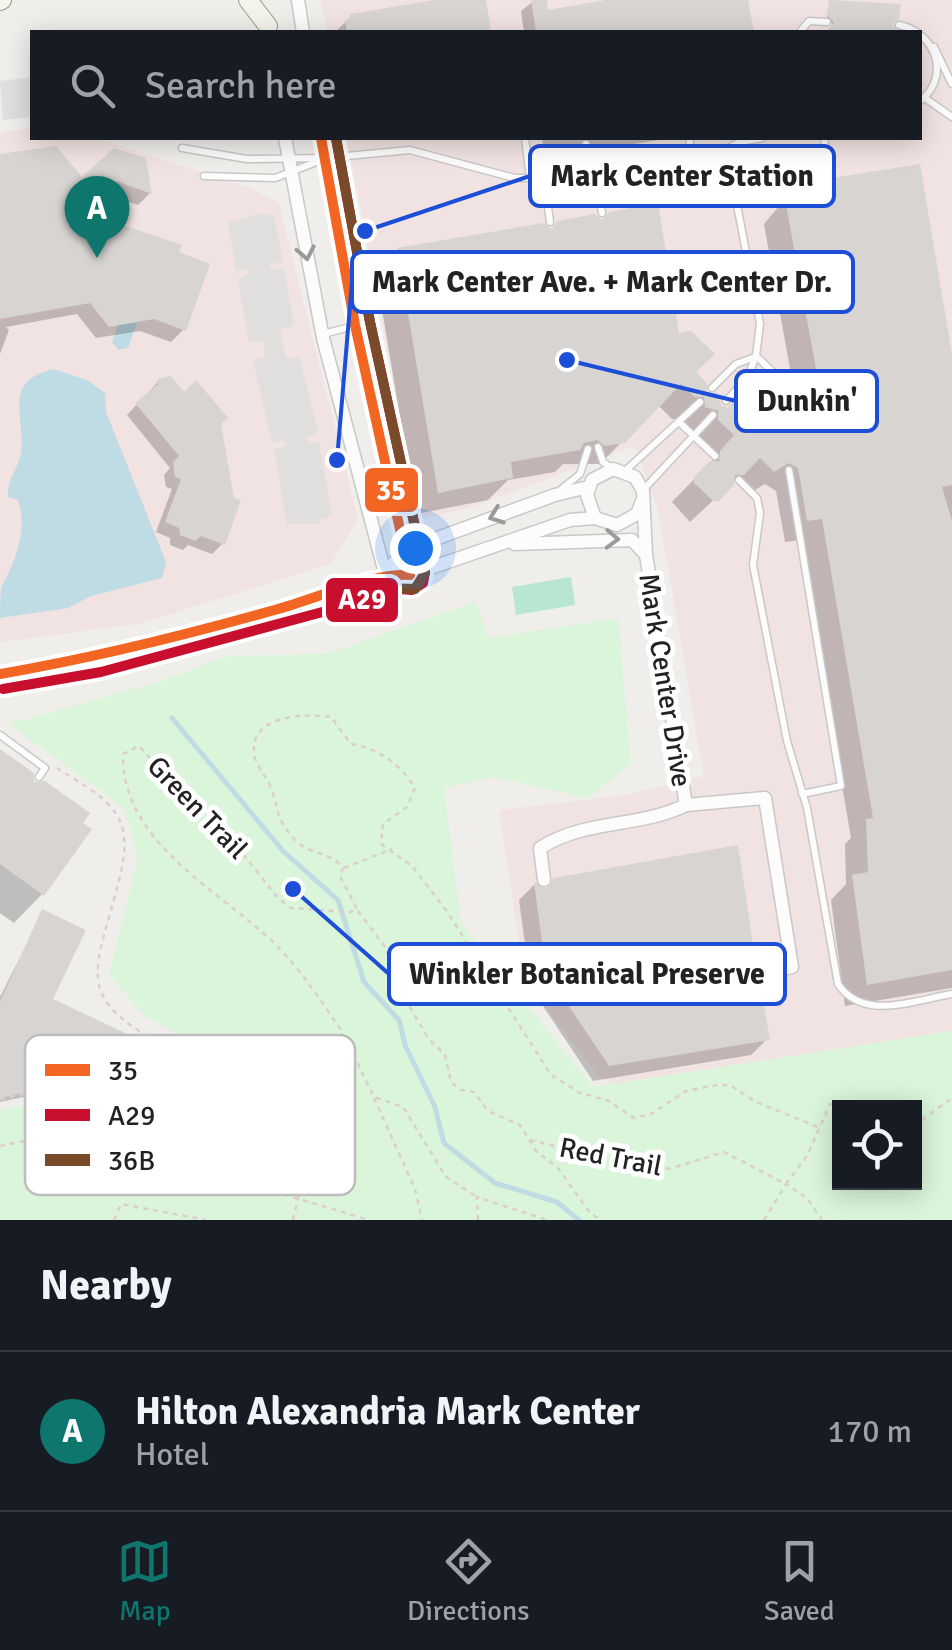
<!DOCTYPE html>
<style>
body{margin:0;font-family:Signika,sans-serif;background:#242831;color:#f1f3f6}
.controls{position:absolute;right:30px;bottom:30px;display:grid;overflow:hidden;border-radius:0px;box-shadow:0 5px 25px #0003}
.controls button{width:90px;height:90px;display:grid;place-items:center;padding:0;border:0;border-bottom:2px solid #363941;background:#171b24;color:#f1f3f6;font:50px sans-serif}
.you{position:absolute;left:415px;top:548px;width:35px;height:35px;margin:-25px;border:8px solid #fff;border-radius:50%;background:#1a73e8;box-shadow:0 0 0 15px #1a73e833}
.badge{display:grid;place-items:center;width:65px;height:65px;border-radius:50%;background:#0f766e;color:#fff;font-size:32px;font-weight:700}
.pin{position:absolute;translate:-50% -82px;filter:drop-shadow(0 2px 5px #0008)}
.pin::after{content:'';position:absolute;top:52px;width:35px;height:30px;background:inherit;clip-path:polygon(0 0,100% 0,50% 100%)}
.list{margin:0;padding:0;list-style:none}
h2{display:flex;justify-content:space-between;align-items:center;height:130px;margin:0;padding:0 40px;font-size:42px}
h2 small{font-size:32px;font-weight:400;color:#9ea1a6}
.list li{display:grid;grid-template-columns:65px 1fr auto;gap:30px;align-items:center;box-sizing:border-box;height:160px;padding:0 40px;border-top:2px solid #363941}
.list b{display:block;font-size:38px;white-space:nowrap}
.list p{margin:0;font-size:32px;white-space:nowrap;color:#9ea1a6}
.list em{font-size:32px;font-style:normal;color:#9ea1a6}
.icon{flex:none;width:55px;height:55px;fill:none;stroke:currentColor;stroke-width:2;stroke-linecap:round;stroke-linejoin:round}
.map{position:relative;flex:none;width:952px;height:1220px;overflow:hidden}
.search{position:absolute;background:#171b24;box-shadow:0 5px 25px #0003;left:30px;right:30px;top:30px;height:110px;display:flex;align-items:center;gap:25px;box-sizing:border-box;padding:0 35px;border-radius:0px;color:#9ea1a6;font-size:38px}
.sheet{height:290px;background:#171b24}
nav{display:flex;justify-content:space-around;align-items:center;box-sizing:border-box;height:140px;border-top:2px solid #363941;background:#171b24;font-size:28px;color:#9ea1a6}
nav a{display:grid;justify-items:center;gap:5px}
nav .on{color:#0f766e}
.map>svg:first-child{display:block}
.commercial{fill:#f1e3e1}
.park{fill:#daf5da;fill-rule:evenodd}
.pitch{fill:#b7e6d2}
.parking{fill:#e0dfde}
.water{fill:#bfdbe3}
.shadow{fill:#0003}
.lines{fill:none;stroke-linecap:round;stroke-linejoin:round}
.stream{stroke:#bfdbe3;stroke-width:5}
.building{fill:#d7d4d2}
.service-casing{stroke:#c9c8c7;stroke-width:9}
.minor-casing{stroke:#c9c8c7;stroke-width:15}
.secondary-casing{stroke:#999a82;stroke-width:20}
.path{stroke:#dccecd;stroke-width:2.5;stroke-dasharray:5 5;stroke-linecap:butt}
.service{stroke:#fdfcfc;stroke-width:6}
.minor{stroke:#fdfcfc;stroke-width:12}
.secondary{stroke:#f4f4ed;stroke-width:18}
.bus-1-casing{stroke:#fff;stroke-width:18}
.bus-2-casing{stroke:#fff;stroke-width:18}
.bus-3-casing{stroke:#fff;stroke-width:18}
.bus-1{stroke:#f26522;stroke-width:10}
.bus-2{stroke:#c8102e;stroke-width:10}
.bus-3{stroke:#7a4b2a;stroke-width:10}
.oneway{stroke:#9a9a9a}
.labels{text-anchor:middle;stroke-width:10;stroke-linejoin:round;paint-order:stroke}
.street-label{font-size:28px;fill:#222;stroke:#fff}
.key{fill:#fff;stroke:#bdbdbd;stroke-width:2.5}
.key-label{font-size:28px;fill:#222}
.leader{fill:none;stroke:#1d4ed8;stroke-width:4}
.callout-dot{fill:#1d4ed8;stroke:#fff;stroke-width:4}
.callout{fill:#fff;stroke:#1d4ed8;stroke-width:4}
.callout-label{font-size:30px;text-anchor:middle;font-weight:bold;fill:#222}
.line-badge{stroke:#fff;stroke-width:4}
.badge-label{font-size:28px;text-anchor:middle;font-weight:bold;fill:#fff}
</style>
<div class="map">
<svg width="952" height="1220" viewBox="0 0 952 1220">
<rect width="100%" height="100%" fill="#f0eeeb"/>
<g class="commercial">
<polygon points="321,0 952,0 952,1031 612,1084 599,1077 525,980 499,810 626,795 704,776 658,510 635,446 469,508 420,519 347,138 920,138 920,32 327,32"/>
<polygon points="32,127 32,138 97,138 253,189 279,203 358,519 331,564 138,624 0,642 0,133"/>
</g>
<path class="park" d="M475 602 489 638 618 618 631 763 588 798 493 777 444 788 461 923 593 1087 952 1031V1220H0V1110L79 1094 168 1111 193 1042 145 1016 109 975 138 856 124 808 9 724 158 682 227 656 327 654ZM840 1108H914V1182H840Z"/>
<polygon class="pitch" points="571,577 575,605 516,615 512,587"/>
<g class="parking">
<polygon points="32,77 32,117 3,120 0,81"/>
<polygon points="259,214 274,215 283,262 270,264 269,269 284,270 294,324 280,330 286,358 300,358 318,432 305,438 309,443 319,442 332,516 321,519 319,524 287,524 274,449 287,445 283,440 272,443 253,360 265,357 264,341 249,342 238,278 251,273 248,269 236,271 228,223"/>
</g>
<g class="water">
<polygon points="137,322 128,348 118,350 112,342 118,325"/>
<path d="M53 369 87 380 105 393 106 412 166 562 162 578 91 596 68 608 0 618C0 608 0 593 2 585 16 561 28 528 18 500L8 497C7 478 18 470 21 453 26 416 1 382 53 369Z"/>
</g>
<g class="shadow">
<polygon points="449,0 483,0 489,32 335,32 351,17"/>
<polygon points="535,0 544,0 546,13 621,0 746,0 751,32 524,32 521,11"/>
<polygon points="830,1 889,24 895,32 826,32 834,26 827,18"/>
<polygon points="542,138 670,138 581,153 573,148 566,155 551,158 550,153 544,154"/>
<polygon points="114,151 150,193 138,205 109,195 99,220 183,330 171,342 140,331 96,338 77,314 6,327 9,330 0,354 0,158 82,181"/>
<polygon points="796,186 952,369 952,988 845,1006 831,900 846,884 845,844 851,838 800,540 785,542 776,491 765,484 750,493 736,479 690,522 672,502 714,459 683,429 683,418 672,419 658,405 600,464 563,464 555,472 508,480 488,500 416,514 376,273 398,251 677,336 704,394 719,407 784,420 800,418 806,409 796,402 764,224"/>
<polygon points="158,382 219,424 223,543 212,554 188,545 183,550 170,545 170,538 156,532 172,489 166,487 164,475 170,468 127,415"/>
<polygon points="0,752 79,823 42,894 14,923 0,913"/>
<polygon points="555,880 745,976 767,1039 751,1055 593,1081 531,988 519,900 534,885 544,891"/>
<polygon points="43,912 50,1001 147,1094 140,1101 52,1062 33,1095 0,1102 0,997"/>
</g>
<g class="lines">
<polyline class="stream" points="172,718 283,851 338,900 364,982 399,1020 405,1045 435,1107 444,1143 495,1183 557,1202 579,1220"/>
</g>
<g class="building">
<polygon points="434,0 486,0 491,32 347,32 345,20 350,19 350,14"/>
<polygon points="531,0 547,0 548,10 606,0 748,0 754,32 536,32"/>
<polygon points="829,0 901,4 899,18 892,24 898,32 826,32 834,23 827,15"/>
<polygon points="56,146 82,177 114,148 146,158 152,194 116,181 102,218 182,245 179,252 210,264 186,331 154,319 109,327 90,303 0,319 0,154"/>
<polygon points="920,164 952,354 952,485 942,487 952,521 952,970 867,985 852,875 868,872 866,819 873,818 822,519 807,521 798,468 789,463 774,472 760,458 744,475 735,475 734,485 719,501 713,501 694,483 694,477 710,461 719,461 720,451 734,435 718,420 718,411 705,407 704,397 695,397 681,384 625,443 605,446 597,440 584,443 580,450 511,462 513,478 438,493 397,248 543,223 552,229 557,221 595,214 602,220 609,212 658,203 679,333 691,331 715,354 696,372 707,383 707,392 717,393 721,405 727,408 751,384 785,417 824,413 821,394 827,385 818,380 785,199 794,197 795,184"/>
<polygon points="171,376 184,392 196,380 228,418 221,424 234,498 241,500 225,545 201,536 195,541 180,535 179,528 165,522 181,479 175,477 173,462 179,456 135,403 158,384 157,379"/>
<polygon points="0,749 34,773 34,782 45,781 90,813 83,823 92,829 44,896 0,864"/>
<polygon points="738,845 756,964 748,975 760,984 770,1040 609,1066 546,972 534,882 546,890 554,878"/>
<polygon points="42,909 86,930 53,999 168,1053 149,1095 59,1054 43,1088 0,1098 0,1002"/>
</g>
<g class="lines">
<defs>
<g id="service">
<path d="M899 25C935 32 952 76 920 101"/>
<polyline points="800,32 809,21 827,22"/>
<polyline points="934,47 952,84"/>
<polyline points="925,98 952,117"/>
<polyline points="525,138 530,178"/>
<polyline points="824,138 829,171"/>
<polyline points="586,144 590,169"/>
<polyline points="182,148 247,159 325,158 410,150 514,178 544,178 682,153 707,159 736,200 760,324 756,356 747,378 726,401"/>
<polyline points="689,155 690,138"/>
<polyline points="707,159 740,142 762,138"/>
<polyline points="594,168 602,213"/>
<polyline points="204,176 275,178 319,161"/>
<polyline points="544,178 550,222"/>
<polyline points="323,334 354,326"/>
<polyline points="756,356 783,382 820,387"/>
<polyline points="712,388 736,364 755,357"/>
<polyline points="679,422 715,456"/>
<polyline points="598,447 603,462 612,468"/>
<polyline points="789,470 841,786 802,794"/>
<polyline points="625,471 700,402"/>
<path d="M739 480 757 498 760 513 753 565 787 741 807 808 838 984C863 1022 915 1000 952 994"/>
<polyline points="643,490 713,415"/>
<polyline points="559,491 580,474 588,449"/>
<polyline points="0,735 45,768 39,777"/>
</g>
<g id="minor">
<polyline points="298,0 303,32"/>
<polyline points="285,138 323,338 385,573"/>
<polyline points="321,138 355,325 410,575"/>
<polyline points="643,499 637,514 617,525 595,518 587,495 592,480 613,469 635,477 643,491 646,555 686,805 765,798 792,967 758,974"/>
<polyline points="515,544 632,540 646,555"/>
<polyline points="385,573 410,575 570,520 595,518"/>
<polyline points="0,674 97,657 348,590 385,573 405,550 555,495 588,487"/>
<path d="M544 880 540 848C585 819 639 828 686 805"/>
</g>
<g id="secondary">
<polyline points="248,0 268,26"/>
<polyline points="0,1 2,0"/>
</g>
</defs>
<use href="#service" class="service-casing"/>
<use href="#minor" class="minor-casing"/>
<use href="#secondary" class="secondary-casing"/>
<g class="path">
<polyline points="344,868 392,849"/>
<polyline points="358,911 386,948 397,985 428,1038 445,1055 451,1082 461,1090 474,1092 488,1111 520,1125 536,1151 558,1168 590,1213 601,1220"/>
<polyline points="344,1036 374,1097 403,1107 446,1177 477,1197"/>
<polyline points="374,1098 415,1189 422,1220"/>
<path d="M0 1099 33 1092 52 1094 67 1083 90 1090 118 1087 149 1100 173 1051C68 995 96 975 120 876 125 856 128 834 117 815 104 794 76 781 57 768"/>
<polyline points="914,1126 952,1098"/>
<polyline points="530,1140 571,1150 629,1154 669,1169 724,1152 786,1184 807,1156 830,1104 856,1108"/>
<polyline points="0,1146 59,1134 140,1130 174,1143 223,1176 369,1220"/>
<polyline points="114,1220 121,1204 206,1220"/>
<path d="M293 1220 304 1172 293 1139 307 1071 343 1033C321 1001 300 968 272 941 217 889 121 841 123 754L139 746 187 798 206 807 278 898 291 908 350 912 357 909 340 876 343 868C331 852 309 854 296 841 271 813 282 813 270 786 266 776 258 768 255 758 245 715 304 713 331 717L351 744C377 748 401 764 415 788L407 807 383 824 381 844 412 866 446 910 551 1075 580 1093 607 1100 634 1118 651 1114 686 1091 717 1085H730L756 1102 818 1127"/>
<polyline points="478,1220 477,1197 547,1220"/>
<polyline points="764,1220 786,1184 807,1198 822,1220"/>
</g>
<use href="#service" class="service"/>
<use href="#minor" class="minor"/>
<use href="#secondary" class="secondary"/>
<defs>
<path id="bus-1" d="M0 674C94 658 186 635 278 609 315 599 376 572 410 575L355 325 321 138"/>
<polyline id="bus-2" points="3,689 101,672 352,604 388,588 412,590 423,583 425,572 370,322 336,138"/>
<polyline id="bus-3" points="336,138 370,322 425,573 415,589 384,588"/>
</defs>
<use href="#bus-1" class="bus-1-casing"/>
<use href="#bus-2" class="bus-2-casing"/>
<use href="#bus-3" class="bus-3-casing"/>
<use href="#bus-1" class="bus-1"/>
<use href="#bus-2" class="bus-2"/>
<use href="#bus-3" class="bus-3"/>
</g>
<defs><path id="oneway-chevron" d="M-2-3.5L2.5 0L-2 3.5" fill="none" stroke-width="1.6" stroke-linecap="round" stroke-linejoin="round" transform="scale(2.5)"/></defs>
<g class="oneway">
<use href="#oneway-chevron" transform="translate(306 253) rotate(79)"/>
<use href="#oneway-chevron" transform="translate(496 516) rotate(160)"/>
<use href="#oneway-chevron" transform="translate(612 539) rotate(2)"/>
</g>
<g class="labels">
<g class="street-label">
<text transform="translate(666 680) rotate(81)" y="10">Mark Center Drive</text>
<text transform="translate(198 807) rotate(46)" y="10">Green Trail</text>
<text transform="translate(611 1156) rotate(11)" y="10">Red Trail</text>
</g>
</g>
<rect x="25" y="1035" width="330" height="160" rx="15" class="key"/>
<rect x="45" y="1064" width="45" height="12" fill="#f26522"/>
<rect x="45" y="1109" width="45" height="12" fill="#c8102e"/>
<rect x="45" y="1154" width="45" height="12" fill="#7a4b2a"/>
<g class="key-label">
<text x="108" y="1080">35</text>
<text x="108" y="1125">A29</text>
<text x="108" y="1170">36B</text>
</g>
<path class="leader" d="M365 231L530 176M337 460L352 282M567 360L736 401M293 889L389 974"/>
<g class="callout-dot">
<circle cx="365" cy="231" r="10"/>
<circle cx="337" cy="460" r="10"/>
<circle cx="567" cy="360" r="10"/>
<circle cx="293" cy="889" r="10"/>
</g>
<g class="callout">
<rect x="530" y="146" width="304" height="60" rx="10"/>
<rect x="352" y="252" width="501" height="60" rx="10"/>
<rect x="736" y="371" width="141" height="60" rx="10"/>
<rect x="389" y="944" width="396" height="60" rx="10"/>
</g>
<g class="callout-label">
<text x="682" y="186">Mark Center Station</text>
<text x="602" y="292">Mark Center Ave. + Mark Center Dr.</text>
<text x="807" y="411">Dunkin'</text>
<text x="587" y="984">Winkler Botanical Preserve</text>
</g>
<g class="line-badge">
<rect x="363" y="466" width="57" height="48" rx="10" fill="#f26522"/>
<rect x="324" y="576" width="76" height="48" rx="10" fill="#c8102e"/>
</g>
<g class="badge-label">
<text x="391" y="500">35</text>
<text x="362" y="609">A29</text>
</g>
</svg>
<div class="controls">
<button><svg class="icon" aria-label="locate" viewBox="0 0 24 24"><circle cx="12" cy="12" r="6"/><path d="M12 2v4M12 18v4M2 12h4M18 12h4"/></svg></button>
</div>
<div class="you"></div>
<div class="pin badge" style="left:97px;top:258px">A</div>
<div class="search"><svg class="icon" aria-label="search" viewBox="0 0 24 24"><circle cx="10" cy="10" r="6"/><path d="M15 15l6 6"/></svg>Search here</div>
</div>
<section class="sheet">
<h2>Nearby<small></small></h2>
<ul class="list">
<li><span class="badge">A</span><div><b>Hilton Alexandria Mark Center</b><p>Hotel</p></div><em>170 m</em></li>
</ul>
</section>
<nav>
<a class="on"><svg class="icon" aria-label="map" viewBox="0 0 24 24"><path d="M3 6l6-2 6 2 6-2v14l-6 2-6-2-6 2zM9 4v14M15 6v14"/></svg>Map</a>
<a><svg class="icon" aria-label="directions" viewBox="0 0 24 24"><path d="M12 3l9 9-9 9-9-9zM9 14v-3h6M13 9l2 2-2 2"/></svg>Directions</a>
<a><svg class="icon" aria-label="saved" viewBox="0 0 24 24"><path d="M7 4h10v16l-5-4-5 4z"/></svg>Saved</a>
</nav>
